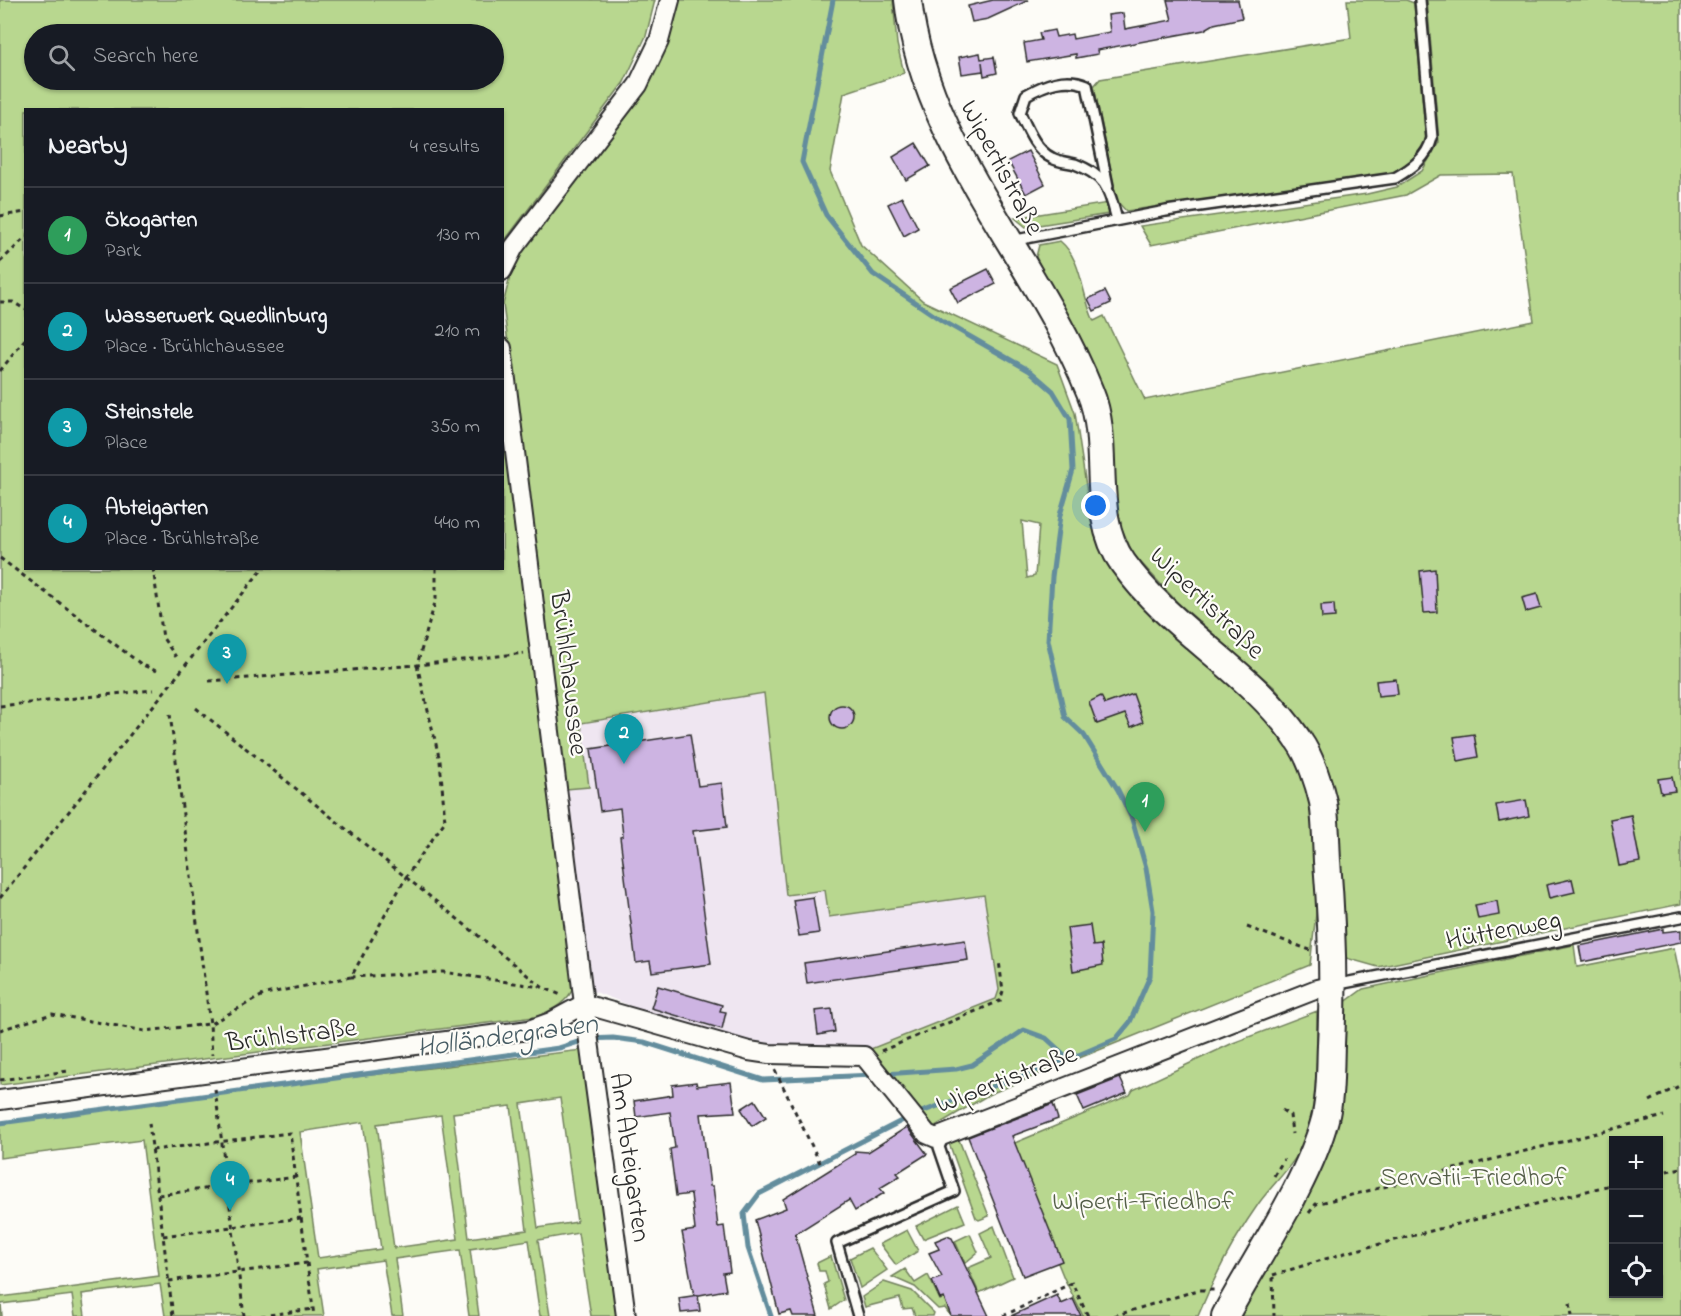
<!DOCTYPE html>
<meta charset="utf-8">
<style>
body{margin:0;font-family:"Indie Flower",sans-serif;background:#20242c;color:#f1f3f6}
.controls{position:absolute;right:18px;bottom:18px;display:grid;overflow:hidden;border-radius:0px;box-shadow:0 2px 4px #0004}
.controls button{width:54px;height:54px;display:grid;place-items:center;padding:0;border:0;border-bottom:2px solid #363941;background:#171b24;color:#f1f3f6;font:30px sans-serif}
.you{position:absolute;left:1096px;top:506px;width:21px;height:21px;margin:-15px;border:4px solid #fff;border-radius:50%;background:#1a73e8;box-shadow:0 0 0 9px #1a73e833}
.badge{display:grid;place-items:center;width:39px;height:39px;border-radius:50%;background:#c8321e;color:#fff;font-size:20px;font-weight:700}
.pin{position:absolute;translate:-50% -50px;filter:drop-shadow(0 2px 3px #0008)}
.pin::after{content:'';position:absolute;top:32px;width:21px;height:18px;background:inherit;clip-path:polygon(0 0,100% 0,50% 100%)}
.list{margin:0;padding:0;list-style:none}
h2{display:flex;justify-content:space-between;align-items:center;height:78px;margin:0;padding:0 24px;font-size:26px}
h2 small{font-size:20px;font-weight:400;color:#9ea1a6}
.list li{display:grid;grid-template-columns:39px 1fr auto;gap:18px;align-items:center;box-sizing:border-box;height:96px;padding:0 24px;border-top:2px solid #363941}
.list b{display:block;font-size:22px;white-space:nowrap}
.list p{margin:0;font-size:20px;white-space:nowrap;color:#9ea1a6}
.list em{font-size:20px;font-style:normal;color:#9ea1a6}
.icon{flex:none;width:33px;height:33px;fill:none;stroke:currentColor;stroke-width:2;stroke-linecap:round;stroke-linejoin:round}
.map{position:relative;flex:none;width:1681px;height:1316px;overflow:hidden}
.search{position:absolute;background:#171b24;box-shadow:0 2px 4px #0004;left:24px;top:24px;width:480px;height:66px;display:flex;align-items:center;gap:15px;box-sizing:border-box;padding:0 21px;border-radius:33px;color:#9ea1a6;font-size:22px}
.panel{position:absolute;background:#171b24;box-shadow:0 2px 4px #0004;left:24px;top:108px;width:480px;height:462px;border-radius:0px}
.map>svg:first-child{display:block}
.built{fill:#efe6f1}
.green{fill:#b8d78f;stroke:#72815d;stroke-width:1.5;fill-rule:evenodd}
.lines{fill:none;stroke-linecap:round;stroke-linejoin:round}
.stream{stroke:#638d9d;stroke-width:5}
.building{fill:#cdb4e2;stroke:#2b2b2b;stroke-width:1.5}
.lane-casing{stroke:#2b2b2b;stroke-width:14}
.street-casing{stroke:#2b2b2b;stroke-width:22}
.secondary-casing{stroke:#2b2b2b;stroke-width:30}
.path{stroke:#2b2b2b;stroke-width:3;stroke-dasharray:4.5 4.5;stroke-linecap:butt}
.lane{stroke:#fdfcf7;stroke-width:9}
.street{stroke:#fdfcf7;stroke-width:18}
.secondary{stroke:#fdfcf7;stroke-width:26}
.labels{text-anchor:middle;stroke-width:4.5;stroke-linejoin:round;paint-order:stroke}
.street-label{font-size:27px;fill:#2b2b2b;stroke:#fdfcf7}
.park-label{font-size:27px;fill:#555f49;stroke:#fdfcf7}
.water-label{font-size:28px;font-style:italic;fill:#475c64;stroke:#fdfcf7}
</style>
<div class="map">
<svg width="1681" height="1316" viewBox="0 0 1681 1316">
<rect width="100%" height="100%" fill="#fdfcf7"/>
<filter id="ink" filterUnits="userSpaceOnUse"><feTurbulence type="fractalNoise" baseFrequency=".0167" numOctaves="2"/><feDisplacementMap in="SourceGraphic" scale="12" xChannelSelector="R" yChannelSelector="G"/><feConvolveMatrix kernelMatrix="1 2 1 2 8 2 1 2 1" color-interpolation-filters="sRGB"/></filter>
<g filter="url(#ink)">
<polygon class="built" points="764,692 772,764 825,890 829,917 984,894 999,990 996,999 868,1050 797,1047 741,1039 659,1017 588,989 566,789 588,786 581,723"/>
<g class="green">
<path d="M0 0H655L646 36 624 82 503 243 502 110H26V568H502L503 402 573 988C567 1004 549 1012 534 1017L0 1085ZM34 34H494V80H34Z"/>
<path d="M677 0H893L897 44 904 73 844 93 830 171 861 245 923 301 1057 364 1075 413 1092 526 1109 564 1153 619 1214 669 1241 688 1295 748 1312 794 1321 871 1310 965 990 1094 932 1128 868 1050 996 999 999 990 984 895 829 917 825 890 786 895 764 693 581 723 589 787 566 789 503 304 512 269 529 241 646 89 660 62ZM1022 521 1039 525 1035 576 1027 578Z"/>
<polygon points="1347,0 1406,0 1414,3 1426,142 1409,163 1391,173 1126,211 1117,201 1094,86 1100,79 1351,38"/>
<path d="M1427 0H1681V904L1378 967 1346 958 1336 812 1311 732 1274 687 1177 602 1133 554 1116 515 1050 286 1036 257 1039 245 1060 241C1083 260 1081 295 1094 321L1104 316 1145 400 1534 321 1513 174 1441 175 1406 195 1151 245 1140 226 1367 194 1397 187 1422 171 1439 142Z"/>
<polygon points="1108,203 1109,214 1026,227 1015,218"/>
<path d="M1574 945 1577 967 1674 948 1681 981V1316H1239L1264 1261 1304 1207 1324 1158 1344 1003 1363 989ZM1614 1140H1658V1294H1614Z"/>
<path d="M1317 1011C1316 1056 1320 1111 1299 1152 1289 1170 1271 1186 1259 1203 1235 1237 1214 1277 1198 1316H1083L1064 1278 1010 1145 1130 1095 1133 1090 1233 1043Z"/>
<path d="M582 1050 619 1316H591L578 1233 538 1240 550 1316H540L529 1240 470 1249 479 1316H469L460 1250 395 1259 403 1316H392L383 1260 317 1269 324 1316H165L160 1284 82 1294 85 1316H75L72 1295 1 1304 2 1316H0V1289L1 1297 159 1276 142 1140 0 1158V1124L294 1084ZM560 1098 577 1222 538 1228 521 1104ZM511 1106 527 1230 469 1238 453 1113ZM441 1115 458 1239 394 1248 377 1124ZM363 1122 381 1249 318 1258 300 1132Z"/>
<polygon points="959,1140 989,1216 979,1220 976,1218 949,1143"/>
<polygon points="958,1205 965,1222 923,1239 916,1226"/>
<polygon points="994,1226 1013,1277 979,1293 968,1268 991,1258 980,1233"/>
<polygon points="907,1230 918,1251 896,1265 880,1244"/>
<polygon points="970,1234 978,1252 965,1263 955,1241"/>
<polygon points="870,1248 887,1270 860,1288 850,1258"/>
<polygon points="831,1256 844,1300 831,1309 824,1284 828,1282 825,1271 819,1271 817,1263"/>
<polygon points="905,1269 915,1283 928,1275 940,1300 949,1296 957,1312 950,1315 945,1308 938,1309 915,1287 892,1277"/>
<polygon points="884,1282 912,1291 934,1313 933,1316 915,1316 912,1308 903,1309 900,1298 865,1307 862,1297"/>
</g>
<g class="lines">
<g class="stream">
<polyline points="885,1074 956,1069 972,1065 1024,1030 1046,1038 1069,1059"/>
<polyline points="0,1123 559,1048 588,1039 613,1038 644,1042 763,1080 873,1075"/>
<polyline points="771,1316 748,1248 744,1214 759,1194 913,1115 1069,1059 1116,1039 1130,1022 1150,976 1153,911 1146,868 1132,819 1118,790 1084,735 1065,717 1048,640 1052,577 1060,515 1073,470 1070,419 1053,391 1030,371 941,320 873,274 826,215 802,162 833,0"/>
</g>
</g>
<g class="building">
<polygon points="993,0 1029,0 988,19 972,22 968,6"/>
<polygon points="1167,0 1238,0 1242,18 1214,24 1204,30 1097,50 1098,54 1076,58 1076,54 1027,62 1024,43 1041,40 1039,33 1054,30 1056,37 1072,34 1073,39 1110,32 1108,15 1123,13 1125,29 1172,20"/>
<polygon points="980,53 981,59 994,57 997,73 984,76 982,62 983,71 962,74 959,57"/>
<polygon points="916,143 930,166 906,180 893,157"/>
<polygon points="1028,151 1045,184 1026,194 1008,161"/>
<polygon points="902,197 918,228 904,236 888,204"/>
<polygon points="988,269 996,284 958,303 950,288"/>
<polygon points="1105,291 1111,303 1094,311 1088,299"/>
<polygon points="1435,569 1437,612 1424,613 1420,571"/>
<polygon points="1537,594 1541,608 1526,612 1522,598"/>
<polygon points="1334,604 1335,617 1322,618 1321,605"/>
<polygon points="1396,679 1398,694 1378,696 1376,681"/>
<polygon points="1133,694 1143,722 1131,727 1125,714 1097,724 1089,702 1101,696 1105,704"/>
<circle cx="842" cy="717" r="12"/>
<polygon points="690,734 698,786 722,783 727,827 693,831 711,964 652,972 650,961 636,963 620,837 623,836 620,808 600,811 591,749"/>
<polygon points="1474,734 1478,757 1458,761 1454,737"/>
<polygon points="1672,777 1675,791 1661,793 1658,779"/>
<polygon points="1526,800 1529,816 1499,822 1496,805"/>
<polygon points="1631,815 1640,862 1619,866 1610,819"/>
<polygon points="1572,879 1575,892 1549,898 1546,885"/>
<polygon points="813,897 819,933 799,936 793,900"/>
<polygon points="1497,901 1499,915 1478,919 1475,905"/>
<polygon points="1090,925 1093,946 1101,945 1103,965 1073,971 1067,928"/>
<polygon points="1663,929 1663,932 1681,930 1681,942 1582,962 1579,946"/>
<polygon points="965,940 968,960 807,983 804,963"/>
<polygon points="658,986 722,1005 720,1011 726,1012 722,1029 651,1008"/>
<polygon points="832,1009 835,1032 818,1035 815,1011"/>
<polygon points="1120,1078 1127,1093 1084,1111 1077,1095"/>
<polygon points="696,1082 697,1086 731,1082 735,1112 701,1114 710,1186 713,1186 718,1227 724,1226 730,1272 723,1273 726,1290 694,1296 682,1232 695,1230 691,1194 676,1196 670,1149 675,1148 670,1112 636,1117 634,1101 673,1095 672,1085"/>
<polygon points="755,1100 766,1117 752,1126 741,1109"/>
<polygon points="1053,1104 1058,1119 1012,1136 1062,1261 1023,1276 968,1137"/>
<polygon points="907,1127 927,1154 897,1173 900,1176 880,1188 884,1193 855,1211 849,1200 795,1234 818,1316 793,1316 791,1311 779,1314 755,1220 786,1208 783,1199 855,1154 855,1151 868,1152"/>
<polygon points="947,1236 952,1238 989,1316 951,1316 944,1298 940,1299 932,1281 942,1277 929,1253 939,1249 935,1241"/>
<polygon points="698,1295 700,1311 681,1313 679,1298"/>
<polygon points="1057,1295 1061,1304 1073,1299 1081,1316 1011,1316"/>
</g>
<g class="lines">
<defs>
<g id="lane">
<path d="M1108 186 1087 85C1066 76 1045 84 1026 95L1020 113C1027 128 1036 151 1052 158 1059 162 1068 162 1075 164 1107 176 1109 190 1117 220"/>
<path d="M1011 241 1166 211 1395 178C1412 168 1427 158 1432 138L1420 0"/>
<polyline points="1334,985 1681,917"/>
<polyline points="858,1316 837,1243 954,1191 939,1147 944,1136"/>
</g>
<g id="street">
<polyline points="502,271 514,247 638,85 659,41 670,0"/>
<polyline points="502,348 584,1004 626,1316"/>
<polyline points="584,1004 749,1051 769,1054 864,1056 927,1134 936,1138 1317,989 1334,985"/>
<polyline points="0,1100 529,1030 551,1022 584,1004"/>
</g>
<path id="secondary" d="M908 0C924 146 1037 259 1090 392 1112 445 1088 514 1123 563 1172 632 1252 671 1299 741 1310 756 1319 784 1323 802 1326 821 1326 842 1327 861 1332 923 1334 984 1331 1045 1330 1069 1331 1096 1325 1119 1308 1183 1257 1256 1225 1316"/>
</defs>
<use href="#lane" class="lane-casing"/>
<use href="#street" class="street-casing"/>
<use href="#secondary" class="secondary-casing"/>
<g class="path">
<polyline points="0,216 26,212"/>
<polyline points="0,262 26,237"/>
<polyline points="0,302 13,302 26,310"/>
<polyline points="0,371 26,338"/>
<polyline points="0,558 141,664 156,671"/>
<polyline points="153,568 163,638 176,657"/>
<polyline points="209,681 417,665 524,653"/>
<polyline points="0,706 153,690"/>
<polyline points="196,708 542,987 563,996"/>
<polyline points="170,714 210,1024 212,1055"/>
<polyline points="0,898 263,568"/>
<polyline points="1247,927 1310,950"/>
<polyline points="351,977 443,972 540,987"/>
<polyline points="0,1030 52,1014 145,1031 210,1024 265,994 351,977 406,877 445,821 440,761 417,665 436,599 436,568"/>
<polyline points="881,1051 1000,1001 1003,991 999,961"/>
<polyline points="775,1070 822,1167"/>
<polyline points="0,1080 69,1071"/>
<polyline points="215,1089 244,1316"/>
<polyline points="1650,1101 1681,1085"/>
<polyline points="1282,1110 1290,1115 1292,1134"/>
<polyline points="149,1123 173,1316"/>
<polyline points="152,1150 290,1133 314,1316"/>
<polyline points="1658,1173 1681,1168"/>
<polyline points="1274,1176 1284,1159"/>
<polyline points="158,1195 296,1177"/>
<polyline points="1309,1213 1316,1204 1664,1116"/>
<polyline points="163,1236 301,1218"/>
<polyline points="1273,1275 1345,1253 1614,1184"/>
<polyline points="1273,1277 1274,1316"/>
<polyline points="169,1281 307,1263"/>
<polyline points="1570,1303 1572,1316"/>
<polyline points="261,1316 313,1309"/>
<polyline points="1003,1316 1072,1283 1088,1316"/>
<polyline points="1114,1316 1198,1290 1216,1290"/>
</g>
<use href="#lane" class="lane"/>
<use href="#street" class="street"/>
<use href="#secondary" class="secondary"/>
</g>
</g>
<g class="labels">
<g class="street-label">
<text transform="translate(1003 167) rotate(62)" y="9">Wipertistraße</text>
<text transform="translate(1208 602) rotate(44)" y="9">Wipertistraße</text>
<text transform="translate(570 673) rotate(83)" y="9">Brühlchaussee</text>
<text transform="translate(1503 929) rotate(-11)" y="9">Hüttenweg</text>
<text transform="translate(291 1034) rotate(-7)" y="9">Brühlstraße</text>
<text transform="translate(1006 1078) rotate(-21)" y="9">Wipertistraße</text>
<text transform="translate(631 1157) rotate(82)" y="9">Am Abteigarten</text>
</g>
<g class="park-label">
<text x="1473" y="1185">Servatii-Friedhof</text>
<text x="1143" y="1209">Wiperti-Friedhof</text>
</g>
<g class="water-label">
<text transform="translate(507 1034) rotate(-8)" y="10">Holländergraben</text>
</g>
</g>
</svg>
<div class="controls">
<button>+</button>
<button>−</button>
<button><svg class="icon" aria-label="locate" viewBox="0 0 24 24"><circle cx="12" cy="12" r="6"/><path d="M12 2v4M12 18v4M2 12h4M18 12h4"/></svg></button>
</div>
<div class="you"></div>
<div class="pin badge" style="left:1145px;top:832px;background:#2e9e5b">1</div>
<div class="pin badge" style="left:624px;top:764px;background:#0f9aa8">2</div>
<div class="pin badge" style="left:227px;top:684px;background:#0f9aa8">3</div>
<div class="pin badge" style="left:230px;top:1211px;background:#0f9aa8">4</div>
<div class="search"><svg class="icon" aria-label="search" viewBox="0 0 24 24"><circle cx="10" cy="10" r="6"/><path d="M15 15l6 6"/></svg>Search here</div>
<section class="panel">
<h2>Nearby<small>4 results</small></h2>
<ul class="list">
<li><span class="badge" style="background:#2e9e5b">1</span><div><b>Ökogarten</b><p>Park</p></div><em>130 m</em></li>
<li><span class="badge" style="background:#0f9aa8">2</span><div><b>Wasserwerk Quedlinburg</b><p>Place · Brühlchaussee</p></div><em>210 m</em></li>
<li><span class="badge" style="background:#0f9aa8">3</span><div><b>Steinstele</b><p>Place</p></div><em>350 m</em></li>
<li><span class="badge" style="background:#0f9aa8">4</span><div><b>Abteigarten</b><p>Place · Brühlstraße</p></div><em>440 m</em></li>
</ul>
</section>
</div>
